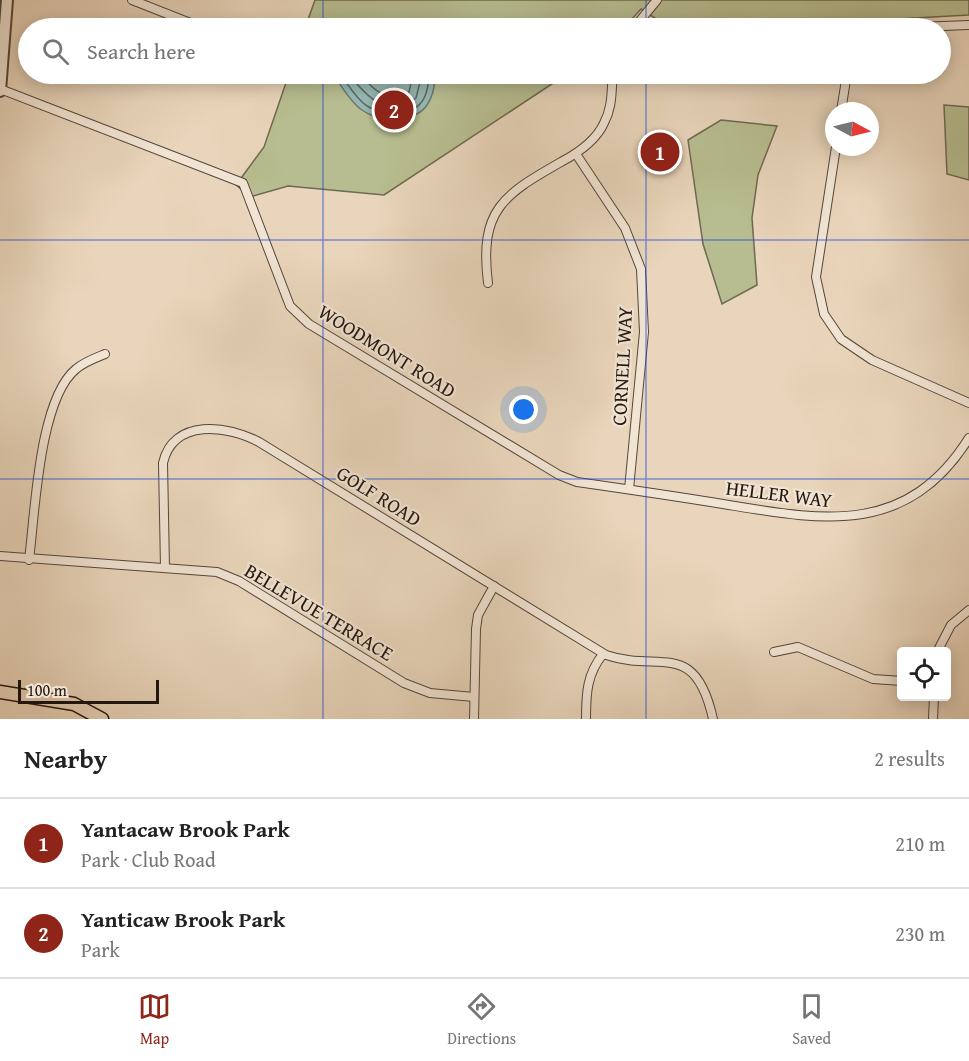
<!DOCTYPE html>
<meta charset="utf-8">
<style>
body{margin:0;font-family:"Gentium Book Plus",serif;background:#f2f2f2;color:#222}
.controls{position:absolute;right:18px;bottom:18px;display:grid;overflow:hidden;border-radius:6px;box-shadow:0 3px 15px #0003}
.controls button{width:54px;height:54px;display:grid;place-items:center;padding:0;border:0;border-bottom:2px solid #e0e0e0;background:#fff;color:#222;font:30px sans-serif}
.compass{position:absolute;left:825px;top:102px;width:54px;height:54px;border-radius:50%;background:#fff;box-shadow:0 3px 15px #0003;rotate:97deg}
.scale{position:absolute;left:18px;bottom:15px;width:141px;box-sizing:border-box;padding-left:6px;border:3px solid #231710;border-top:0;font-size:16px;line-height:21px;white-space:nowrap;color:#231710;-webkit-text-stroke:4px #f1e4d3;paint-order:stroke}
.you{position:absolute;left:524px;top:410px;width:21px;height:21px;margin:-15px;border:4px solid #fff;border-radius:50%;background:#1a73e8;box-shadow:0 0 0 9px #1a73e833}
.badge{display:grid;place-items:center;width:39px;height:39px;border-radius:50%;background:#8f2418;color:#fff;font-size:20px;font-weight:700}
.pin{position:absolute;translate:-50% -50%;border:3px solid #fff;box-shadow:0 2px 6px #0006}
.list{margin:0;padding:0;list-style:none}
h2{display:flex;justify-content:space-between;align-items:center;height:78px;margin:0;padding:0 24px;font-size:26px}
h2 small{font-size:20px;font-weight:400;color:#767676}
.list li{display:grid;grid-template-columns:39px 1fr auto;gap:18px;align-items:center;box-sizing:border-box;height:90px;padding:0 24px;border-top:2px solid #e0e0e0}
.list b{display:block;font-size:22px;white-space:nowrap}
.list p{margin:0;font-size:20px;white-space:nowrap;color:#767676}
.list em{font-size:20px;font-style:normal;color:#767676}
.icon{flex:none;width:33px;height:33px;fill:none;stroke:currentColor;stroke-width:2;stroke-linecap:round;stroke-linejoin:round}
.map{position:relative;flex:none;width:969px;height:719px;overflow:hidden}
.search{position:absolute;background:#fff;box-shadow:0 3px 15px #0003;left:18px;right:18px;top:18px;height:66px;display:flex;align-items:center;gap:15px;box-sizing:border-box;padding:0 21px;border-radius:33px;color:#767676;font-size:22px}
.sheet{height:258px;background:#fff}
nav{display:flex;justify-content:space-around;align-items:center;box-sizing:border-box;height:84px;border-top:2px solid #e0e0e0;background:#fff;font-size:16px;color:#767676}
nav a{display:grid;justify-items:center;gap:3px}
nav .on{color:#8f2418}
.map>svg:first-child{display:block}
.green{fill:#b7bd90;stroke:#6d6a50;stroke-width:1.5}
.water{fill:#97b8b2;stroke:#697871;stroke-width:1.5}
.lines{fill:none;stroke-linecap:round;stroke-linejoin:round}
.shore{stroke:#5d6861;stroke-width:1.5}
.minor-casing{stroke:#54463b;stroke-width:10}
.tertiary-casing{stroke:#54463b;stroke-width:14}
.primary-casing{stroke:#231710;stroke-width:15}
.minor{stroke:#f1e4d3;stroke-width:8}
.tertiary{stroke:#f1e4d3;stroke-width:10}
.primary{stroke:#e9d5bb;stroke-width:12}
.grid{fill:none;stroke:#1d4ed8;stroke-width:1.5;stroke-opacity:0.55}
.labels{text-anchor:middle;stroke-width:4.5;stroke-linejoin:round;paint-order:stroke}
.street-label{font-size:20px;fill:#231710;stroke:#f1e4d3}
</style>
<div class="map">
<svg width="969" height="719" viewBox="0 0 969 719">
<rect width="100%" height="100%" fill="#e9d5bb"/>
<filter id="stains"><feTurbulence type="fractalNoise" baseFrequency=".00333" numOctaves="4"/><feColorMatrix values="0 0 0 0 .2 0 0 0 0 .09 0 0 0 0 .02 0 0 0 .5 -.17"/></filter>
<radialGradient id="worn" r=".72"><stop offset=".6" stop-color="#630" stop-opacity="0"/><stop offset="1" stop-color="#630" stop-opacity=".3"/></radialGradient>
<g class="green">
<polygon points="315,0 969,0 969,15 734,28 670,28 641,9 624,28 305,28"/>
<polygon points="289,74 567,74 384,195 288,186 250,197 236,185 264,147"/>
<polygon points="944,105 969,107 969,180 947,174"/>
<polygon points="721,120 777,126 758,175 752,218 757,285 722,304 703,244 688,140"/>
</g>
<path class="water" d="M333 74H436C434 85 434 95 427 105 415 123 378 122 362 110 350 102 341 85 333 74Z"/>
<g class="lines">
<g class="shore">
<path d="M340 74C348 84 356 99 367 106 381 115 413 117 423 100 428 92 428 83 430 74"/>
<path d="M349 74C365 95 387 120 416 98L422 74"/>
<path d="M361 74C374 92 386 101 409 92L413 74"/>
</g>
<defs>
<g id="minor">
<polyline points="132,0 203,28"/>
<polyline points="634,28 657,0"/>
<polyline points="891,28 969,25"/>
<path d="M0 89 243 183 290 306 309 324 559 475 577 482C626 489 674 496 723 504 821 520 906 538 969 438"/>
<polyline points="841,111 847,74"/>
<polyline points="836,147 816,277 824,314 841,339 872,360 969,403"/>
<polyline points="576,154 625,228 641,269 644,332 629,489"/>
<path d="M488 283C479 210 503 195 561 162 578 153 596 141 604 123 613 106 611 91 613 74"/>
<polyline points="0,556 217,572 239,581 404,683 430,693 474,697"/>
<path d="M29 560C35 513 39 399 76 369 84 362 95 358 105 354"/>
<path d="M165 567 163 463C173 418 228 425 259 442L606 655C660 673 695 638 713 719"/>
<polyline points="774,652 798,647 873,679 902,681"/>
<polyline points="937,652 951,625 969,610"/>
<polyline points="474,719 476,629 478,615 494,586"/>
<path d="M586 719C586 693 587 674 603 654"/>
<polyline points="933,719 934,696"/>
</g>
<polyline id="tertiary" points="0,91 7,0"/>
<polyline id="primary" points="0,692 74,704 102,719"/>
</defs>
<use href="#minor" class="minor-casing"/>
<use href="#tertiary" class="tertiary-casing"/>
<use href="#primary" class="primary-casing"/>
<use href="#minor" class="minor"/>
<use href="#tertiary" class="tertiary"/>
<use href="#primary" class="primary"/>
</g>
<path class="grid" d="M323 0V28M646 0V28M323 74V719M646 74V719M0 240H969M0 479H969"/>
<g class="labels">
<g class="street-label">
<text transform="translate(387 351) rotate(32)" y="7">WOODMONT ROAD</text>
<text transform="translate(622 366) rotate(-87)" y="7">CORNELL WAY</text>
<text transform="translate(779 494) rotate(7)" y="7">HELLER WAY</text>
<text transform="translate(379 496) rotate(32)" y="7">GOLF ROAD</text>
<text transform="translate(319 612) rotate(31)" y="7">BELLEVUE TERRACE</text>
</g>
</g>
<rect width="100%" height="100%" filter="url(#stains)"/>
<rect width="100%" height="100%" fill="url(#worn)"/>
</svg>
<div class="controls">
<button><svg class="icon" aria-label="locate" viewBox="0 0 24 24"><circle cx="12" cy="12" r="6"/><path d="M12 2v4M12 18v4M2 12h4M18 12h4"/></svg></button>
</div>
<svg class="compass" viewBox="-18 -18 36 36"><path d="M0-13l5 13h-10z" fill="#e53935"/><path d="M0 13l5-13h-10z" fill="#767676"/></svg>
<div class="scale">100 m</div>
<div class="you"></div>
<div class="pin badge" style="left:660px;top:152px">1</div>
<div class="pin badge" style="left:394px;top:110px">2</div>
<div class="search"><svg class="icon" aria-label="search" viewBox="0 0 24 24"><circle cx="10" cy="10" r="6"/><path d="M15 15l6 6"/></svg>Search here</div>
</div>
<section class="sheet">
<h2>Nearby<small>2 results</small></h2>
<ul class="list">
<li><span class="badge">1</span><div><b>Yantacaw Brook Park</b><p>Park · Club Road</p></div><em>210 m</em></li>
<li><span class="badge">2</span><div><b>Yanticaw Brook Park</b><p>Park</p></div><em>230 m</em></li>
</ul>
</section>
<nav>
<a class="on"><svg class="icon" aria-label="map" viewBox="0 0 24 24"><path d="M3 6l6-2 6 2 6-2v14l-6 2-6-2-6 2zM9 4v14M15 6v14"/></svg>Map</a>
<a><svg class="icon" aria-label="directions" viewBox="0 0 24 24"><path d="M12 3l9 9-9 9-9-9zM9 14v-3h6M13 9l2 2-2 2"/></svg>Directions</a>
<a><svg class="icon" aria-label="saved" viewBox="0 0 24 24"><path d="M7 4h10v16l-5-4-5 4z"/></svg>Saved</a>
</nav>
